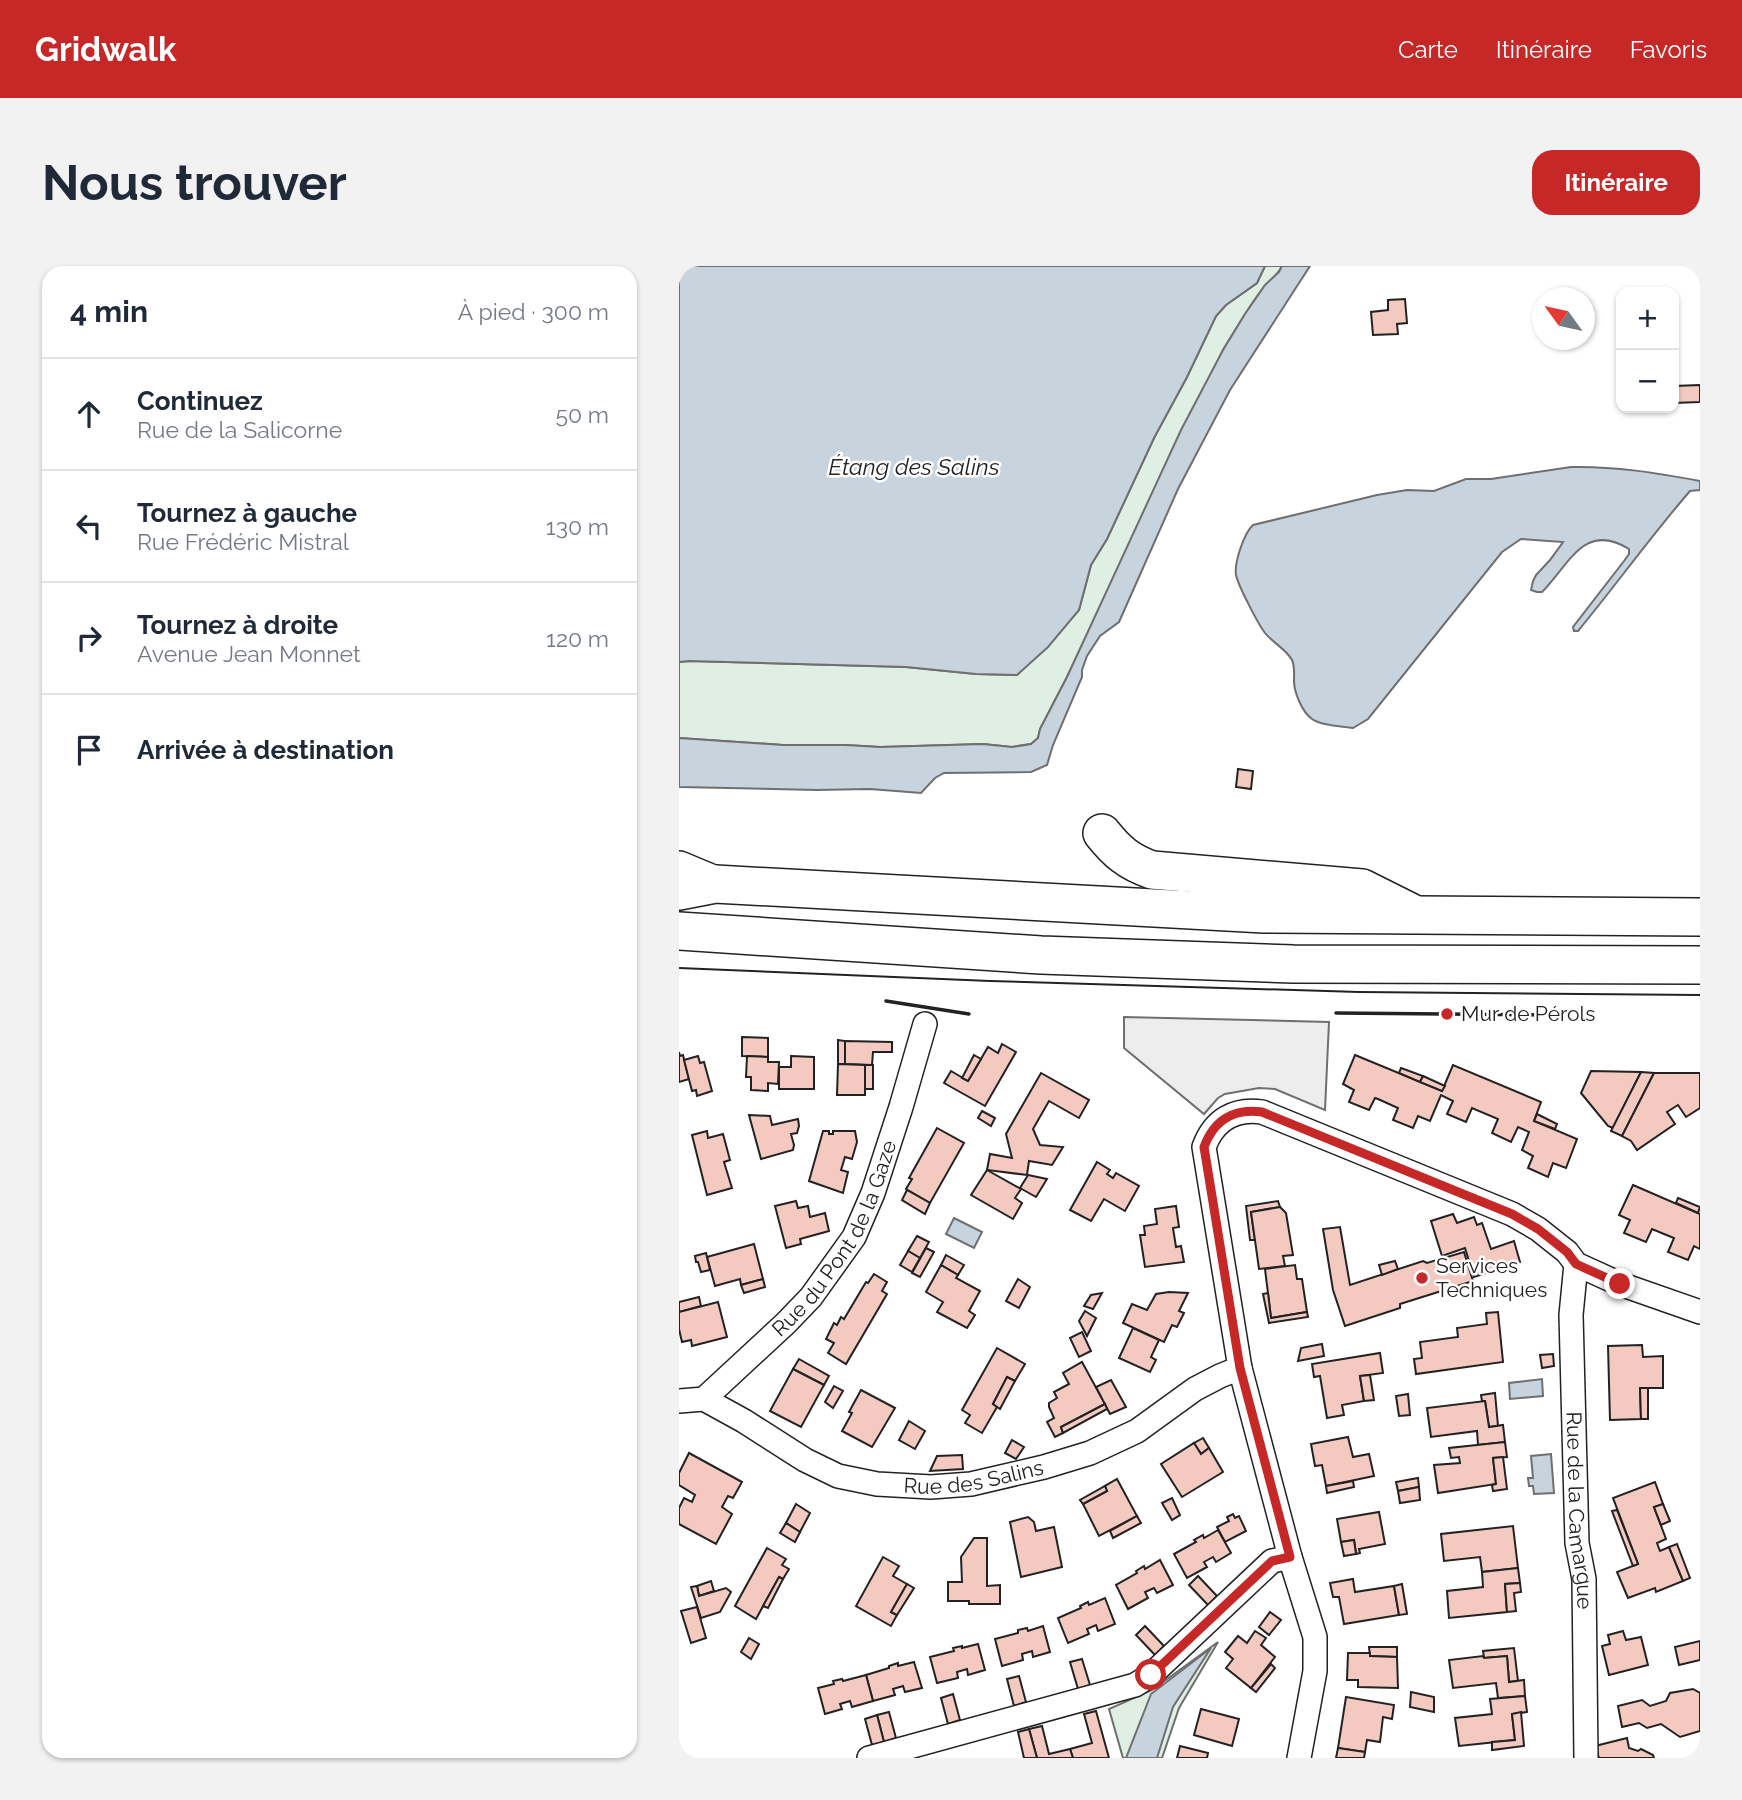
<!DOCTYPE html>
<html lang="fr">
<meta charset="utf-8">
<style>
body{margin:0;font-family:Raleway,sans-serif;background:#f2f2f3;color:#1f2937}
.controls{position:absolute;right:21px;top:21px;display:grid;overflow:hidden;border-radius:14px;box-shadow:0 2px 5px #0004}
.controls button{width:63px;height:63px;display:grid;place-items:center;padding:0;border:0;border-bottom:2px solid #e0e1e3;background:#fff;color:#1f2937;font:35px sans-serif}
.compass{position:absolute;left:853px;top:21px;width:63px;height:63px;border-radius:50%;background:#fff;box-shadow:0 2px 5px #0004;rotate:303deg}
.stop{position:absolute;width:21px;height:21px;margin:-16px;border:5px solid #c62828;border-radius:50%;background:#fff}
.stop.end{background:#c62828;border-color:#fff;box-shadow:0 2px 7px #0008}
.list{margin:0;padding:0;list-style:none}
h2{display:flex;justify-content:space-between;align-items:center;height:91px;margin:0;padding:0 28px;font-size:30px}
h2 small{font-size:23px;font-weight:400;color:#747a83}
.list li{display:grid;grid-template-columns:46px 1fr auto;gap:21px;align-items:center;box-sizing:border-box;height:112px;padding:0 28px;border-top:2px solid #e0e1e3}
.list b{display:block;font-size:26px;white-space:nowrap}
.list p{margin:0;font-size:23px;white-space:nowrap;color:#747a83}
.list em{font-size:23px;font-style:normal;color:#747a83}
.icon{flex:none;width:38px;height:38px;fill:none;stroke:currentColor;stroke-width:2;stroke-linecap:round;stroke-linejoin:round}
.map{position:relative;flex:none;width:1021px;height:1492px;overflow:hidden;border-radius:21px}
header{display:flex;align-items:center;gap:42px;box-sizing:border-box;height:98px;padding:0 35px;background:#c62828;color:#fff}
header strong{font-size:33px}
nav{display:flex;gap:38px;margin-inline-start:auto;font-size:24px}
.intro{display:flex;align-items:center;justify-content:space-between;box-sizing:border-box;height:168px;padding:0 42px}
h1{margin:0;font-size:49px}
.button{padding:18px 32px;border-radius:21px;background:#c62828;color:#fff;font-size:24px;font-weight:700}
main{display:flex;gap:42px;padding:0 42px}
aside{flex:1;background:#fff;border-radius:21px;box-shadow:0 2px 5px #0004}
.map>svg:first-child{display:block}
.green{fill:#e0efe3;stroke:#6f6f6f;stroke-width:2}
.parking{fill:#ededed;stroke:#6f6f6f;stroke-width:2}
.water{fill:#c7d3dd;stroke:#6f6f6f;stroke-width:2}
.building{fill:#f3c9c0;stroke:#222;stroke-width:2}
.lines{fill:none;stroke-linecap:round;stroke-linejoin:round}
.minor-casing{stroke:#222;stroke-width:26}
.primary-casing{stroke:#222;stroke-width:38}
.trunk-casing{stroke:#222;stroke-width:40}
.minor{stroke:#fff;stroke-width:23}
.primary{stroke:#fff;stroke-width:35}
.trunk{stroke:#fff;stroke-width:37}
.tram{stroke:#222;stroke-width:2}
.wall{stroke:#222;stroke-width:3.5}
.route{stroke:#c62828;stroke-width:9}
.poi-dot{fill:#c62828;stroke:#fff;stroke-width:2.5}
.labels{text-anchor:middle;stroke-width:5;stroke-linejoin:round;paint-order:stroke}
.poi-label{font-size:21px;fill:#222;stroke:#fff;text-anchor:start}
.street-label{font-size:21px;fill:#222;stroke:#fff}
.water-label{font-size:23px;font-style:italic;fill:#222;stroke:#fff}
</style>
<header>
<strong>Gridwalk</strong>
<nav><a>Carte</a><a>Itinéraire</a><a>Favoris</a></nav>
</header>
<div class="intro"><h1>Nous trouver</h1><a class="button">Itinéraire</a></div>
<main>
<aside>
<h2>4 min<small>À pied · 300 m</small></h2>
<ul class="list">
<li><svg class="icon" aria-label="ahead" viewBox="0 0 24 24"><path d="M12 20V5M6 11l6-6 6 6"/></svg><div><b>Continuez</b><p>Rue de la Salicorne</p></div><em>50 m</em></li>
<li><svg class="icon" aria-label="left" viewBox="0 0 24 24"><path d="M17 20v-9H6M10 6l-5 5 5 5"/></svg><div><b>Tournez à gauche</b><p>Rue Frédéric Mistral</p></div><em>130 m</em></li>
<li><svg class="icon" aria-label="right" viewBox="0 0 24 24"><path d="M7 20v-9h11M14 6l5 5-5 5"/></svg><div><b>Tournez à droite</b><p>Avenue Jean Monnet</p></div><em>120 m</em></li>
<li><svg class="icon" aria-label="arrive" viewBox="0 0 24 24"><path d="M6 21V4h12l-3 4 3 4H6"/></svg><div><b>Arrivée à destination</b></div></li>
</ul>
</aside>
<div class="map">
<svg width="1021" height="1492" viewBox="0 0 1021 1492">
<rect width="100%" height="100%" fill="#fff"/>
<g class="green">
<path d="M586 0H603C599 9 591 14 585 21 569 41 557 63 544 84L388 411 361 463 359 472 352 478 333 481 304 478 201 481 166 479H104L0 472V396L10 395 227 401 297 408 338 409 400 344 412 299 428 273 475 172 508 111 537 50 547 39 578 17Z"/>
<polygon points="539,1376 500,1442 483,1492 444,1492 430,1443 473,1424"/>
</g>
<polygon class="parking" points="445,751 650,756 646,844 596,823 580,822 546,828 539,832 525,848 445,782"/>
<g class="water">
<polygon points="0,0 586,0 578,17 547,39 537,50 508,111 475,172 428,273 412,299 400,344 369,381 338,409 297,408 227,401 10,395 0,396"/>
<polygon points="603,0 631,0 551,124 499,223 440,356 421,370 408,390 403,404 403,411 374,479 368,499 352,506 265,507 256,512 242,527 191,523 138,524 0,521 0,472 104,479 166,479 201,481 304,478 333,481 352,478 359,472 361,463 388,411 502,164 544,84 566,48 586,19 600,6"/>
<path d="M892 201C935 200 978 207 1021 215V224L1011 225C972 270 937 319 899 365H895L894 361 945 295 950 288V283C905 255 890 299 863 326H858L852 324 854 315 857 309 871 294 884 276 842 273 823 286 689 453 674 462C662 460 643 460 633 453 623 446 615 426 615 415 615 407 616 401 613 394 607 383 594 377 586 367 579 358 559 319 557 309 555 297 565 267 574 259L698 229 728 224 755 225 787 213H812Z"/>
<polygon points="275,952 303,966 295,982 267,968"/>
<polygon points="863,1113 864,1130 831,1133 830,1117"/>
<polygon points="872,1188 875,1227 855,1228 854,1220 850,1220 849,1212 854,1212 852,1190"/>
<polygon points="532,1382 494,1441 478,1492 447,1492 472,1428"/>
</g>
<g class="building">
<polygon points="726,33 728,57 718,58 719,68 694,69 692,46 709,44 709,34"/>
<polygon points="1021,119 1021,136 995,137 995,120"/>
<polygon points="559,503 574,505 572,523 557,521"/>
<polygon points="63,771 89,772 89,791 63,790"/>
<polygon points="159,774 166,775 166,798 159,798"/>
<polygon points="166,775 213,776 213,786 194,786 193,799 166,798"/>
<polygon points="323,778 337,786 306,840 265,817 272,805 289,815 309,781 319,787"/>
<polygon points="0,786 1,790 4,789 10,813 0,816"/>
<polygon points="295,789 302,793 289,815 283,812"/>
<polygon points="676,789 763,825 774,799 862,836 855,855 898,873 887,902 874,897 869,911 849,902 854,890 843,884 850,866 839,861 832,876 813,867 819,853 793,842 787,856 768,848 774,835 762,829 751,855 739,850 734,862 714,854 719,842 699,833 696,832 690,844 670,836 675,824 664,818"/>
<polygon points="19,790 21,797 25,796 33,825 18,830 17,824 13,825 5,794"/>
<polygon points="68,790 89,791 89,796 100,796 99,818 89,817 89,825 72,824 72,811 67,811"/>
<polygon points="112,790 135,791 135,823 100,823 100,801 112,801"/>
<polygon points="159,798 186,799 186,829 158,829"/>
<rect x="186" y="799" width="8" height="24"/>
<polygon points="722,802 744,810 741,816 720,807"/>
<polygon points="912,805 962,806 934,862 929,860 902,827"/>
<polygon points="962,806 975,807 943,870 932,865"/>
<polygon points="362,807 410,834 400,852 370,835 354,863 361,879 384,881 373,899 350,895 348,909 308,904 311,888 333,892 327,868"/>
<polygon points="975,807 1021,807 1021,842 1007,851 999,839 988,846 996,858 958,884 952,875 943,870"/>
<polygon points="744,810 766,820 763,825 741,816"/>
<polygon points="303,845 316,852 312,860 299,852"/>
<polygon points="858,848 878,858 876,863 855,855"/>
<polygon points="70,849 91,850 93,859 119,853 120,860 118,867 112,868 115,879 114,884 82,893"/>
<polygon points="258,862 285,877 251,937 227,923 233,913 230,912"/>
<polygon points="28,865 29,872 44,868 51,894 45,896 53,922 28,929 13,869"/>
<polygon points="144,865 150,865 150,868 154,868 154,865 176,865 178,876 173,893 166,891 162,904 169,906 164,927 130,915"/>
<polygon points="418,896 431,904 428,908 434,912 437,907 460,920 446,945 425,933 412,955 391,944"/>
<polygon points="308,904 342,923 336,932 343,937 334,953 292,929"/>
<polygon points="349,909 368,913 357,931 341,922"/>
<polygon points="954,919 1021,948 1021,983 1015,980 1009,994 989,986 995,972 985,968 973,963 967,976 945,967 951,954 940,949"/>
<polygon points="228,924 251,937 246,948 223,934"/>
<polygon points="999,932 1021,941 1019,947 997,937"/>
<polygon points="117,935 119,942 129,940 131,951 146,947 150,965 121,973 122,978 107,982 96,940"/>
<polygon points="599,935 601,941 572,946 576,974 571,974 567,940"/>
<polygon points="497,940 500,961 494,962 497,981 502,980 505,996 466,1001 461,969 466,969 465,960 478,958 476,943"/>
<polygon points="601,941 607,947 614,989 604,990 606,1000 580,1003 572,946"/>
<polygon points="774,948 778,957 795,951 798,959 803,957 812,983 835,975 841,996 795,1011 786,982 763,990 752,955"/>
<polygon points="661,961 671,1019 744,995 748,997 785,986 794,1015 721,1038 721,1042 666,1060 654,1024 644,963"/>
<polygon points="238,970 250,976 241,992 229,985"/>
<polygon points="75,978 84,1013 62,1019 61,1013 36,1020 28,991"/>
<polygon points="247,982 255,986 241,1011 233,1007"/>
<polygon points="229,985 241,992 233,1006 221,999"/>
<polygon points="27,987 31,1004 22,1006 19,996 17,996 16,990"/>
<polygon points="267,989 285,999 279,1009 262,999"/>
<polygon points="716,995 719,1003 703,1009 700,999"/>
<polygon points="262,999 279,1009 277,1012 301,1025 290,1045 296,1049 288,1062 258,1046 264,1036 247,1026"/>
<polygon points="616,999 618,1013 623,1013 628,1046 592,1052 586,1003"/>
<polygon points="195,1008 208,1016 203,1025 208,1028 167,1098 149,1087 155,1077 147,1073 155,1057 158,1059 162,1051 165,1053 187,1016 189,1017"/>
<polygon points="84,1013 86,1021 65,1027 62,1019"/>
<polygon points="339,1013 351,1021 340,1042 327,1035"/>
<polygon points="490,1026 509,1027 500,1045 505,1047 498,1061 493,1059 485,1076 444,1057 453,1038 468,1044 477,1028"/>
<polygon points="423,1027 414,1043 405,1040 412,1029"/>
<polygon points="589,1027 592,1052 628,1046 629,1051 590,1057 584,1028"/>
<polygon points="20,1031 22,1040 0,1046 0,1036"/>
<polygon points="39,1036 48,1071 13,1080 12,1074 3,1076 0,1063 0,1046"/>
<polygon points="406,1045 417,1052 408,1070 400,1055"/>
<polygon points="819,1046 824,1096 737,1108 735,1093 743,1092 741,1076 779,1071 778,1062 808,1058 807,1047"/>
<polygon points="454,1062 480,1074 472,1091 477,1094 471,1106 440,1092"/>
<polygon points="403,1066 412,1085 400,1091 391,1072"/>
<polygon points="643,1078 645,1090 619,1095 622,1082"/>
<polygon points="963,1079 964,1091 984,1090 984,1122 961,1122 962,1153 931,1154 929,1080"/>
<polygon points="318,1082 346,1098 336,1115 328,1111 314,1138 318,1141 303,1167 286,1157 291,1149 283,1144"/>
<polygon points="701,1087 704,1107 681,1110 685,1135 663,1139 665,1149 648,1152 641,1110 635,1111 633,1098"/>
<polygon points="874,1088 875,1100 863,1102 861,1089"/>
<polygon points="120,1093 150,1110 145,1119 114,1103"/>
<polygon points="403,1096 426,1138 382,1161 384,1167 376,1171 368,1156 375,1152 370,1141 370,1137 378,1132 375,1126 390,1118 384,1107"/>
<polygon points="114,1103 145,1119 122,1161 91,1145"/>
<polygon points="691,1109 695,1134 685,1135 681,1110"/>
<polygon points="328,1111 336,1115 321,1143 314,1138"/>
<polygon points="432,1114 447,1141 431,1148 417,1121"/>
<polygon points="155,1120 164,1125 154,1142 146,1136"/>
<polygon points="961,1122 969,1122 969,1153 962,1153"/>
<polygon points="182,1124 216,1142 193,1181 163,1165 173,1147 170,1146"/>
<polygon points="816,1127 819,1160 810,1161 806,1135 803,1135 802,1129"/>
<polygon points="729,1128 731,1149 720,1150 717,1130"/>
<polygon points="806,1135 810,1161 824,1159 826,1176 799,1179 798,1165 752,1171 748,1142"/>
<polygon points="426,1138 428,1143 384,1167 382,1161"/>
<polygon points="230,1155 246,1165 236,1183 220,1174"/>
<polygon points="669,1171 674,1191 690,1188 695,1210 647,1220 643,1199 636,1200 632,1178"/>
<polygon points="524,1172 530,1182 522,1188 515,1177"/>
<polygon points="333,1174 345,1181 337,1193 326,1187"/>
<polygon points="826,1176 828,1191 814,1192 817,1218 759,1227 755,1199 781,1197 780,1191 772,1192 770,1182"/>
<polygon points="515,1177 522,1188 530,1182 544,1206 503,1231 482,1198"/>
<polygon points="10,1187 63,1216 54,1232 49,1230 43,1241 53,1248 37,1278 0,1258 0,1242 5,1232 13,1236 16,1229 0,1219 0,1207"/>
<polygon points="283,1189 284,1203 251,1205 258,1190"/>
<polygon points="824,1191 828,1223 814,1225 813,1219 817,1218 814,1192"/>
<polygon points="739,1212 740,1221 719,1225 717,1216"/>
<polygon points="438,1213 458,1250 420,1270 404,1238 428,1225 426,1220"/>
<polygon points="674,1215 675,1221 648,1227 647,1220"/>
<polygon points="976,1216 984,1238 975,1241 987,1273 978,1277 981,1285 990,1281 1004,1315 977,1326 976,1322 949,1332 938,1306 959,1298 934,1232"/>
<polygon points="426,1220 428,1225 404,1238 401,1234"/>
<polygon points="740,1221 741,1234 721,1237 719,1225"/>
<polygon points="493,1232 501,1249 493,1254 483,1237"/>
<polygon points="117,1238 131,1247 121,1266 107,1257"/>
<polygon points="984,1238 991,1255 982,1259 975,1241"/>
<polygon points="938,1244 959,1298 954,1300 933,1245"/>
<polygon points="700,1246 706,1278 680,1283 681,1287 677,1288 675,1274 662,1276 658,1253"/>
<polygon points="554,1248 556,1252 560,1250 567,1265 546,1276 538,1261 550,1255 548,1251"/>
<polygon points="458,1250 462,1257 434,1272 431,1265"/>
<polygon points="349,1251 355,1256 357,1265 375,1261 383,1301 342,1311 331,1256"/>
<polygon points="107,1257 121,1266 116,1276 101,1267"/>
<polygon points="834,1260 839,1302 803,1306 801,1291 765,1295 762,1268"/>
<polygon points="539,1264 552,1287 537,1296 534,1291 525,1296 528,1301 508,1312 495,1288 517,1276 515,1274 524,1269 525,1272"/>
<polygon points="295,1272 308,1272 308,1320 321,1319 321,1338 290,1338 290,1335 269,1335 269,1316 283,1316 282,1291"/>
<polygon points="675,1274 677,1288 665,1290 662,1276"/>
<polygon points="998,1278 1011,1312 1004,1315 990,1281"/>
<polygon points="88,1282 107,1293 103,1299 110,1303 104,1313 100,1311 77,1353 56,1340"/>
<polygon points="204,1291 220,1300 214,1310 228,1318 212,1346 218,1349 212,1360 177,1340"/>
<polygon points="481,1294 494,1319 478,1327 475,1322 466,1326 469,1332 449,1343 437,1319 458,1307 457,1305 465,1300 466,1303"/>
<polygon points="839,1302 841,1317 826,1318 828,1346 770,1352 768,1325 804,1321 803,1306"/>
<polygon points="519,1310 538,1330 529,1339 510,1319"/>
<polygon points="100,1311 104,1313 89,1342 84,1340"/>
<polygon points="674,1313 676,1326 715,1320 720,1349 665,1358 660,1331 654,1331 651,1317"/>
<polygon points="32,1315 35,1325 20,1330 18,1320"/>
<polygon points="841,1317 842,1326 835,1327 837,1345 828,1346 826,1318"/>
<polygon points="228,1318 235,1322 218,1349 212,1346"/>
<polygon points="723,1318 728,1348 720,1349 715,1320"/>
<polygon points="18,1320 20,1330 47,1322 52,1326 41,1346 22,1352 12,1321"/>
<polygon points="426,1332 436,1358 419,1365 417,1359 408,1363 410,1368 389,1377 379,1352 402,1342 401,1340 409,1336 410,1339"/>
<polygon points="18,1341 27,1372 12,1377 2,1345"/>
<polygon points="591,1346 602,1354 590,1369 580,1361"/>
<polygon points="364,1360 371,1386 354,1391 353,1385 343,1388 344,1394 323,1400 316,1373 339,1367 339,1364 348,1362 349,1365"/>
<polygon points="466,1360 485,1380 476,1389 457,1369"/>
<polygon points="576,1365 587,1372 582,1379 596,1391 572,1422 547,1402 554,1393 546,1386 559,1370 568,1377"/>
<polygon points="944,1365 947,1374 962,1371 969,1399 930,1409 923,1380 931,1378 929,1369"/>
<polygon points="70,1372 80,1378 72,1393 62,1386"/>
<polygon points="1021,1375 1021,1394 1000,1399 996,1381"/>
<polygon points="299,1378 306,1404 289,1409 288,1403 278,1406 279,1412 258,1417 251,1391 275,1385 274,1382 283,1380 283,1382"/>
<polygon points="690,1381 718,1381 718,1391 691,1390"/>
<polygon points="835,1382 839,1415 830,1416 828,1390 805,1392 804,1385"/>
<polygon points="669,1387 691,1387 691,1390 718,1391 719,1422 679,1421 679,1414 668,1414"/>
<polygon points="804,1390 805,1392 828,1390 830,1416 845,1414 846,1430 819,1432 817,1417 774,1422 770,1394"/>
<polygon points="403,1393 411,1419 399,1423 391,1396"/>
<polygon points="235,1396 243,1422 226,1426 224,1420 214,1423 216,1429 194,1435 187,1409 210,1402 210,1400 219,1397 219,1400"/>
<polygon points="592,1398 596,1402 577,1426 572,1422"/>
<polygon points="187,1409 194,1435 173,1441 171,1435 161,1438 163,1443 146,1448 139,1422 155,1418 154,1415 163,1413 164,1415"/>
<polygon points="340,1410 347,1436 335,1440 328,1413"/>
<polygon points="1014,1423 1021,1427 1021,1465 1001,1471 982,1458 968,1462 960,1457 943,1461 939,1440 963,1434 971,1440 987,1435 991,1427"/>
<polygon points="732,1426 755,1431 755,1446 731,1441"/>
<polygon points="274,1428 281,1454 269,1458 262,1432"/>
<polygon points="846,1430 848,1446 833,1448 836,1474 780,1480 776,1452 813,1448 811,1433"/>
<polygon points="667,1431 715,1439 713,1453 704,1451 701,1476 688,1474 686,1486 659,1482"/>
<polygon points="522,1443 560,1453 553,1480 515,1469"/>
<polygon points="417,1445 430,1492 394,1492 391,1483 413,1477 405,1448"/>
<polygon points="210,1446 217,1472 205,1476 198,1449"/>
<polygon points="842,1446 845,1480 813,1484 813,1476 836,1474 833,1448"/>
<polygon points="198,1449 205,1476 193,1479 186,1453"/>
<polygon points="363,1460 370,1488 391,1483 394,1492 358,1492 350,1463"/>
<polygon points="350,1463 358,1492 345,1492 339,1466"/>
<polygon points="948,1472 950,1482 959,1485 962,1483 974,1489 975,1492 920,1492 916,1480"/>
<polygon points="501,1480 529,1487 528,1492 498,1492"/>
<polygon points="659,1482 686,1486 685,1492 657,1492"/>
</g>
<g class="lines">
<defs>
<g id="minor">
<path id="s1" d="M897 998 892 1049 898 1277 905 1313 907 1492"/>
<path id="s2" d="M25 1133 65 1155 126 1194 159 1210 198 1218 252 1221 292 1218 365 1201 411 1187 458 1165 516 1123 541 1110 561 1102"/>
<path id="s3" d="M0 1135 25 1133 107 1057 132 1031 175 971 194 927 222 841 246 758"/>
<polyline points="190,1492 456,1419 472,1409 593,1295 611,1291"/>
<path d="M620 1492 636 1405V1371L611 1291 561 1102 525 881C535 854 555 842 583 846L833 948 859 963 888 986 897 998 941 1018 1021 1046"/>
</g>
<polyline id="primary" points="0,603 36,618"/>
<g id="trunk">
<path d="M423 567C438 586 450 596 473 604L683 622 731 646"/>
<polyline points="0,625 36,618 585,648 1021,651"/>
<polyline points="0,665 362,689 614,698 1021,699"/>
</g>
</defs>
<use href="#minor" class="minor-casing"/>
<use href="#primary" class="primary-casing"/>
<use href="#trunk" class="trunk-casing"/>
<use href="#minor" class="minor"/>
<use href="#primary" class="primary"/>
<use href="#trunk" class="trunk"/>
<polyline class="tram" points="0,702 311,715 680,726 1021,729"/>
<g class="wall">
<polyline points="207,735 290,748"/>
<polyline points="657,747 872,749"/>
</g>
</g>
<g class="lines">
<path class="route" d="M472 1409 593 1295 611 1291 561 1102 525 881C535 854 555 842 583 846L833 948 859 963 888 986 897 998 941 1018"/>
</g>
<g class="poi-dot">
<circle cx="768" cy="748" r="7"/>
<circle cx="743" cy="1012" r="7"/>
</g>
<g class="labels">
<g class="poi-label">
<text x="782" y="755">Mur de Pérols</text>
<text x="757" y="1007">Services<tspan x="757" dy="24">Techniques</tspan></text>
</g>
<g class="street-label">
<text dy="7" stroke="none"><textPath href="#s3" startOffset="236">Rue du Pont de la Gaze</textPath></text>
<text dy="7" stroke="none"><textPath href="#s2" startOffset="292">Rue des Salins</textPath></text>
<text dy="7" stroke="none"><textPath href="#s1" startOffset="247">Rue de la Camargue</textPath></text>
</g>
<g class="water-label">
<text x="235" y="209">Étang des Salins</text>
</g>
</g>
</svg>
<div class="controls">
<button>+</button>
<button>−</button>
</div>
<svg class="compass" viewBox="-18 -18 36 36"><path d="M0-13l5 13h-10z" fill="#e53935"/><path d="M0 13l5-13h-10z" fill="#747a83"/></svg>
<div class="stop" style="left:472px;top:1409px"></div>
<div class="stop end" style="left:941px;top:1018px"></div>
</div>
</main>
